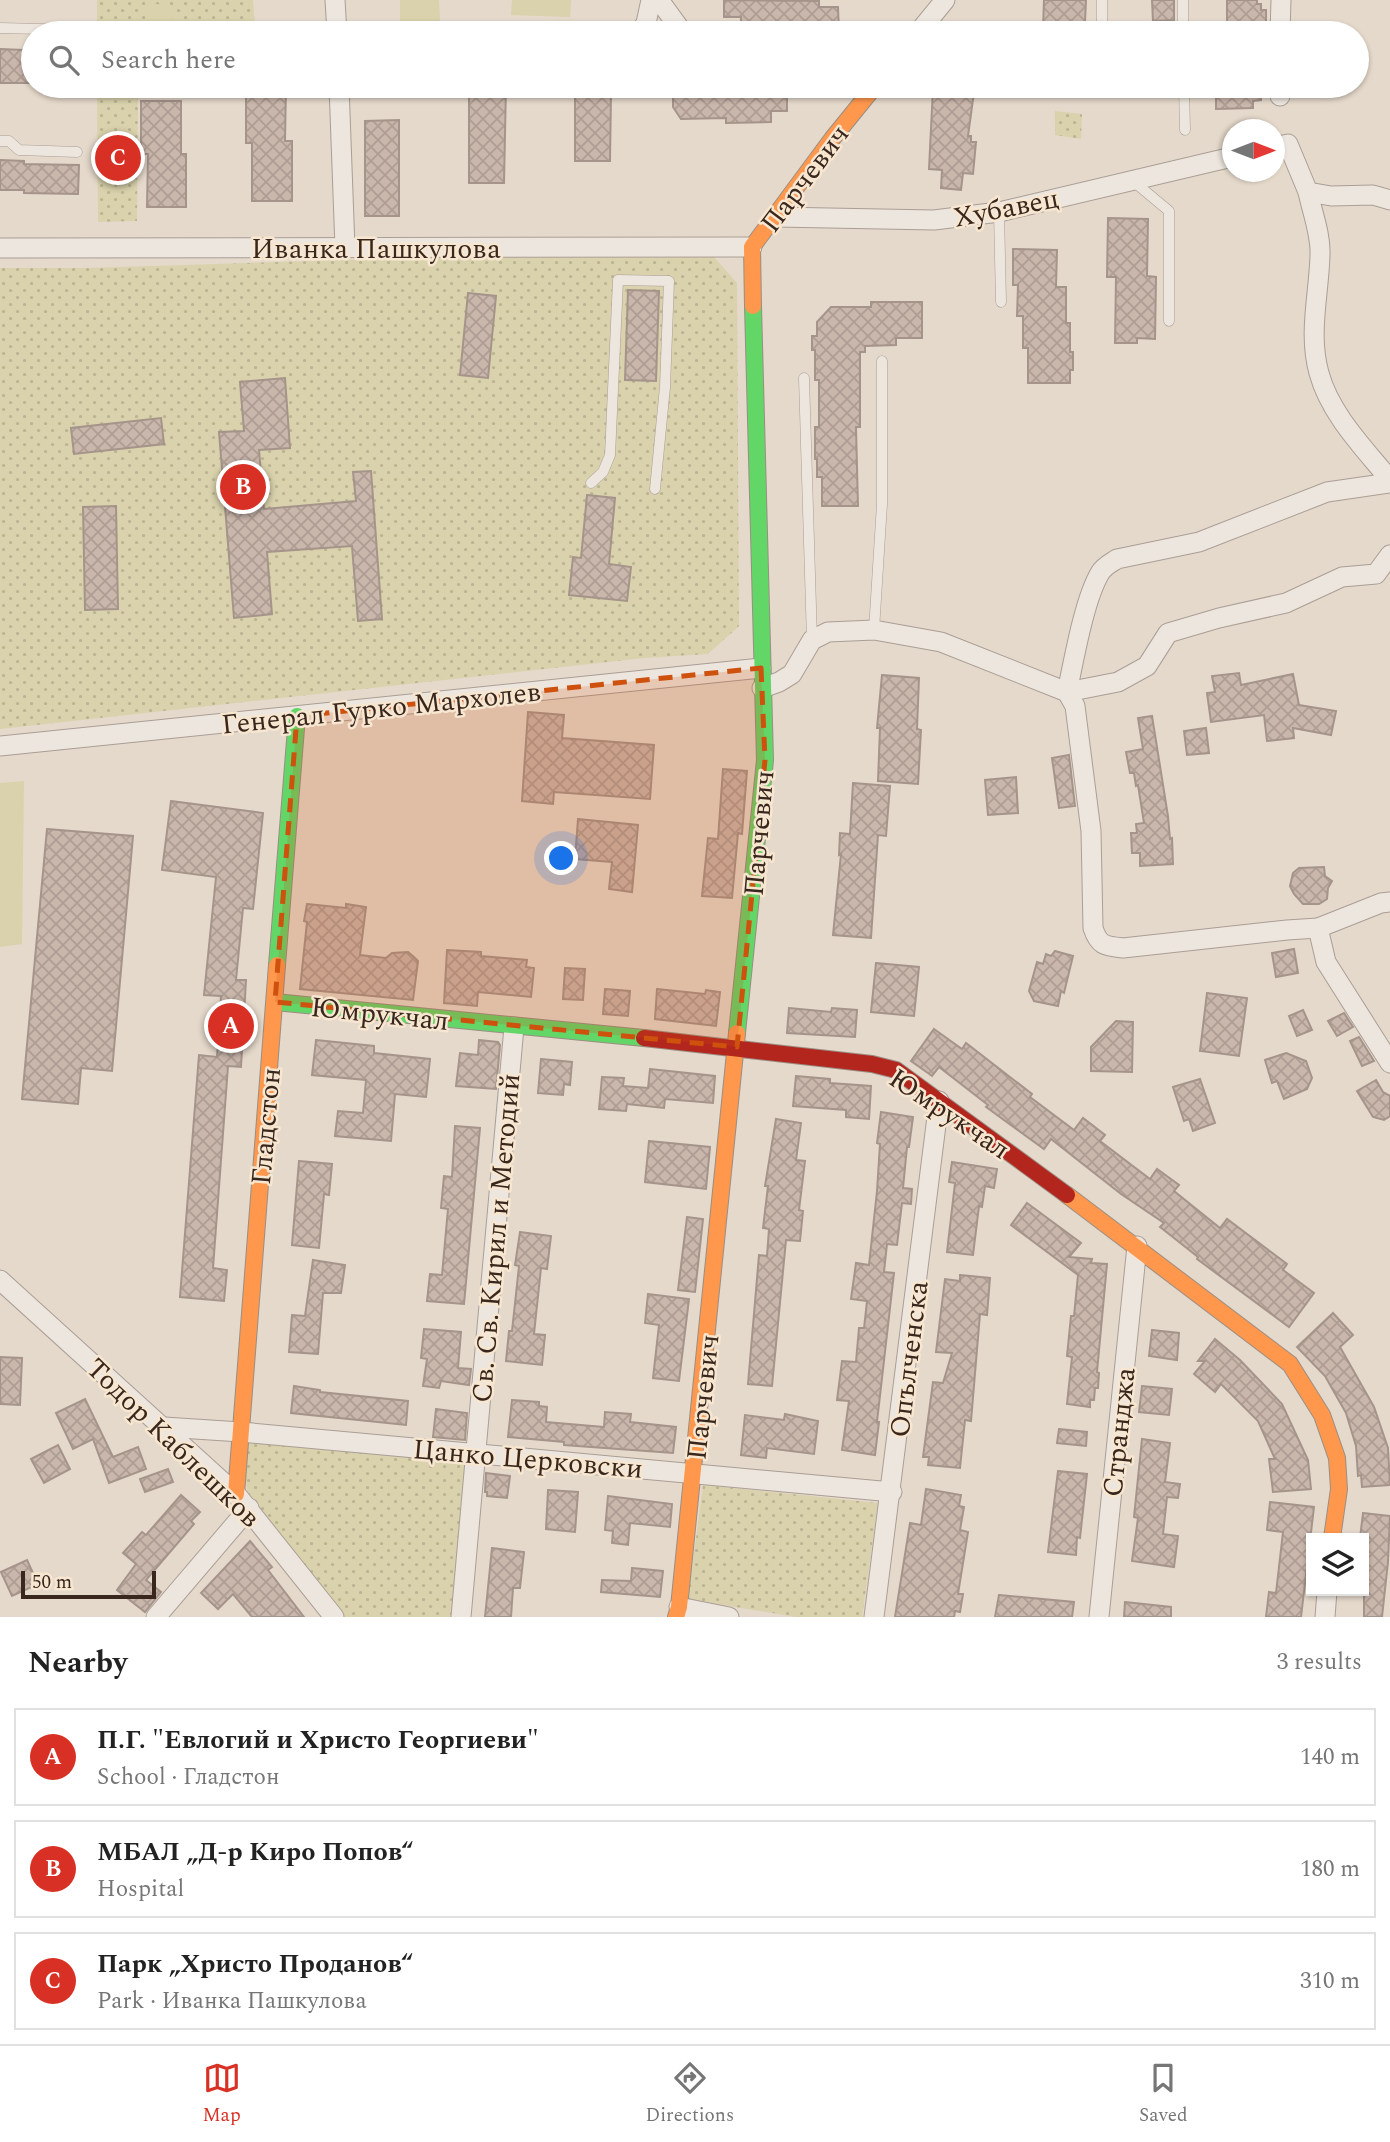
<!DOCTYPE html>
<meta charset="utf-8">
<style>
body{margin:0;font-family:Spectral,serif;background:#f2f2f2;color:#222}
.controls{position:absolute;right:21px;bottom:21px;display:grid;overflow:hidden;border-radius:0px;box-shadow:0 2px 5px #0004}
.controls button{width:63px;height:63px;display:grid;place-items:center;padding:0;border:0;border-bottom:2px solid #e0e0e0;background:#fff;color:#222;font:35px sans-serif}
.compass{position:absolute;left:1222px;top:119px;width:63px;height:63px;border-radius:50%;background:#fff;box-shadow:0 2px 5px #0004;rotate:90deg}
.scale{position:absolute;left:21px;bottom:18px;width:135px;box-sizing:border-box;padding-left:7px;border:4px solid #39261c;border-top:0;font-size:19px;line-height:24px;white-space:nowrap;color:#39261c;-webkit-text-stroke:5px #f7e6d0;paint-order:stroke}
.you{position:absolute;left:562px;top:859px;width:24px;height:24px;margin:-18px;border:5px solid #fff;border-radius:50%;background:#1a73e8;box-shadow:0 0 0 10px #1a73e833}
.badge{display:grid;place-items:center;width:46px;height:46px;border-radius:50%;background:#d93025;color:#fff;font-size:23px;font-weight:700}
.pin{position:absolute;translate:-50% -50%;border:4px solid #fff;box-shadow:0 2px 7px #0006}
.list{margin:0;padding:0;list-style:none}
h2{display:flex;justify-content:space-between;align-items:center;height:91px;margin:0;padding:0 28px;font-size:30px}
h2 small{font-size:23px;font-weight:400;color:#767676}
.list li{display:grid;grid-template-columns:46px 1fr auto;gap:21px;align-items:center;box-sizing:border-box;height:98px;margin:0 14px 14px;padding:0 14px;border:2px solid #e0e0e0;border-radius:0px}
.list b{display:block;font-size:26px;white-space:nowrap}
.list p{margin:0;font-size:23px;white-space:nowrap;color:#767676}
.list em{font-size:23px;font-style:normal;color:#767676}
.icon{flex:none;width:38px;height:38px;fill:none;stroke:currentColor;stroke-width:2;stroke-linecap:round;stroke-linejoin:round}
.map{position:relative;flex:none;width:1390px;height:1617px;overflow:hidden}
.search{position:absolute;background:#fff;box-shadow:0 2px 5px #0004;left:21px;right:21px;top:21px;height:77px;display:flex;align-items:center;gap:18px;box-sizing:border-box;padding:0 24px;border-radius:38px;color:#767676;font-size:26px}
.sheet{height:427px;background:#fff}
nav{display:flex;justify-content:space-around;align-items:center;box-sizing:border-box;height:98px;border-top:2px solid #e0e0e0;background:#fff;font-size:19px;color:#767676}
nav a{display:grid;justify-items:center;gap:4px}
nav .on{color:#d93025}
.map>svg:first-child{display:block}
.grass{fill:url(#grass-dots)}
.garden{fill:#d9d2ac}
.building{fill:url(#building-cross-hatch);stroke:#a5948a;stroke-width:2}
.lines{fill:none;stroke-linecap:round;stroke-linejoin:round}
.lane-casing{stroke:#aa9e95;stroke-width:11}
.street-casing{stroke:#aa9e95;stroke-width:21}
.fast-casing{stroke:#9a8e84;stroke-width:18}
.slow-casing{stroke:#9a8e84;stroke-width:18}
.jam-casing{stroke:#9a8e84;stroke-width:18}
.lane{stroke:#ede6de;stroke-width:10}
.street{stroke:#ede6de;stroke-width:19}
.fast{stroke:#63d668;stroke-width:16}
.slow{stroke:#ff974d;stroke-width:16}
.jam{stroke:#b3261e;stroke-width:16}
.marked{fill:#ce510e;fill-opacity:0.2;stroke:#ce510e;stroke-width:5;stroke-dasharray:14 9;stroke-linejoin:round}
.labels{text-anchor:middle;stroke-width:5;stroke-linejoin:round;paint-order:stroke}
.street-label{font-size:28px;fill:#39261c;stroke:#f7e6d0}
</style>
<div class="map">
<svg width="1390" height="1617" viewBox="0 0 1390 1617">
<defs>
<pattern id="grass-dots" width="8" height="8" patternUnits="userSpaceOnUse" patternTransform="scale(1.75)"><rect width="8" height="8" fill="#d9d2ac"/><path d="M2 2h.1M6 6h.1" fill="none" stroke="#bbb493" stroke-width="1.8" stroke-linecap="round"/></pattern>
<pattern id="building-cross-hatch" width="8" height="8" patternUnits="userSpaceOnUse" patternTransform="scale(1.75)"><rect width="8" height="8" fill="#cab7ac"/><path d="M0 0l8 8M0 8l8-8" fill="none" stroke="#ae9d93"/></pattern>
</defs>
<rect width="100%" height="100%" fill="#e5d9cb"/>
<g class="grass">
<polygon points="97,0 253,0 255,29 327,26 327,33 97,33"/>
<polygon points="97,86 234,86 234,94 138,95 137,221 98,222"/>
<polygon points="1055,111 1082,114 1081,139 1055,135"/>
<polygon points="714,257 737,283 739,626 708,654 644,658 0,729 0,268 90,268 408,258"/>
<polygon points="241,1432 475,1453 461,1617 334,1617 249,1508"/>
<polygon points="703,1485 878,1503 862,1617 796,1617 688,1599"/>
</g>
<g class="garden">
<polygon points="400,0 439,0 440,23 400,22"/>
<polygon points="512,0 571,0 570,17 511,15"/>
<polygon points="150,3 175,7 170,33 144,33"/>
<polygon points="24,781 22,944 0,947 0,783"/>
</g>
<g class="building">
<polygon points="724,0 819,1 819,7 838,7 839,32 741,33 741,17 724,17"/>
<polygon points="1044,0 1086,0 1085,22 1080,22 1080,33 1046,33 1046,28 1043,28"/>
<polygon points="1152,0 1174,0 1174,20 1153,21"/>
<polygon points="1227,0 1257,0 1257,4 1261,4 1261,10 1266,10 1266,33 1227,33"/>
<polygon points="0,49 24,50 24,53 33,53 33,83 0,83"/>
<polygon points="246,86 286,86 285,141 292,141 292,201 252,201 252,143 246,143"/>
<polygon points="469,86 506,86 504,183 469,183"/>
<polygon points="575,86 606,86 605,93 611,93 610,161 575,161"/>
<polygon points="673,86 787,86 787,111 771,111 771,122 726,123 726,118 681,119 673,107"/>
<polygon points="936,86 970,86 970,91 974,92 968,136 971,136 971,142 976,142 973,174 963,173 961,190 941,188 942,170 929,169 933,88 936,89"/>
<polygon points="1220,86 1261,86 1261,100 1253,101 1253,108 1216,109 1216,92 1220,92"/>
<polygon points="141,101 181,101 181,154 186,154 186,207 147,207 148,154 141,154"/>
<polygon points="399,120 399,216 365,216 365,121"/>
<polygon points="0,160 24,161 24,164 79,165 78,194 24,193 24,190 0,190"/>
<polygon points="1108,218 1148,219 1147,276 1156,277 1155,339 1137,338 1137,343 1115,343 1116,277 1107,277"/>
<polygon points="1013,249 1057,250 1056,287 1066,287 1066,323 1070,323 1070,352 1073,352 1073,370 1070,370 1070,383 1028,383 1028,348 1023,348 1023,316 1017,316 1018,285 1013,285"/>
<polygon points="628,290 659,291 656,381 625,380"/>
<polygon points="468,293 496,296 488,378 460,375"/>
<polygon points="871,302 922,302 922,338 896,338 896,345 865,346 865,352 860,352 860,427 856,427 858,506 822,506 822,477 817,477 817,459 815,459 815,427 819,427 819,380 815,380 815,350 812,350 812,336 817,336 817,322 831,307 871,307"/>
<polygon points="285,378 290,448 259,450 264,509 356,501 353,472 371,471 382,619 358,621 352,546 267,552 272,614 234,618 219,432 244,431 240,382"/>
<polygon points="161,418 164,444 74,454 71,428"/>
<polygon points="587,495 615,498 609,564 631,567 627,601 569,595 573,557 581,558"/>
<polygon points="116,506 118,609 85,610 83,507"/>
<polygon points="1239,673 1241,685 1293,674 1299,705 1336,711 1331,735 1293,728 1294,738 1267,741 1264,715 1211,722 1207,693 1215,692 1212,676"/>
<polygon points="882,675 919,678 917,729 921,730 918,784 878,781 880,728 877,728"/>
<polygon points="528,712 564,715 562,738 654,745 650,799 554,792 553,804 522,801"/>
<polygon points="1152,716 1168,816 1170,839 1172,838 1173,864 1140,866 1140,853 1132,853 1131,833 1137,833 1136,824 1144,823 1138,785 1136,786 1134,773 1130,773 1126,752 1143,749 1138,718"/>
<polygon points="1206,728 1209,753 1187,755 1184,731"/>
<polygon points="1069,755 1075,806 1059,808 1052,758"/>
<polygon points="723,769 747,771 742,834 738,833 732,898 702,896 708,838 718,839"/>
<polygon points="1016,777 1018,813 988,815 985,780"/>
<polygon points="853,783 890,786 886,836 878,835 871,938 833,935 841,854 839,855 840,833 850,834"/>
<polygon points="171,801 263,813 253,909 243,908 236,980 246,980 241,1067 228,1066 213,1268 227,1270 224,1301 180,1297 199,1055 217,1057 221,996 204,995 216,877 162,870"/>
<polygon points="578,819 638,825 632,892 609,889 612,862 575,859"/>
<polygon points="47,829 133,836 112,1071 81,1068 78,1104 22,1099"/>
<polygon points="1324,867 1325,876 1332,881 1328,888 1327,899 1319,904 1303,904 1294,894 1290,886 1293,873 1299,868"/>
<polygon points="307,904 346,908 346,904 366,907 360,955 386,958 392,953 408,952 414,957 418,961 413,1000 300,989 307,922 304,921"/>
<polygon points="1294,949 1298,973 1276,977 1272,953"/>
<polygon points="447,950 481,952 481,956 527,960 526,967 534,968 531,997 478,992 477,1006 444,1003"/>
<polygon points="1055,951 1073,956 1064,993 1061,991 1058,1006 1034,1001 1029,991 1037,962 1043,964 1046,954 1051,956"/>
<polygon points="876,963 919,967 914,1016 871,1012"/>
<polygon points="565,968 585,969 583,1000 563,999"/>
<polygon points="605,989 630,991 628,1016 603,1014"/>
<polygon points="657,989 705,994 706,990 720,992 716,1026 655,1019"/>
<polygon points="1207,993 1247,998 1239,1056 1200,1051"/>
<polygon points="789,1008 831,1012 832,1008 857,1010 855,1037 787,1033"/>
<polygon points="1303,1010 1312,1030 1297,1036 1289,1016"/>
<polygon points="1344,1013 1353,1027 1337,1036 1328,1021"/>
<polygon points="1116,1021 1133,1022 1132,1072 1091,1071 1091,1047"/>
<polygon points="934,1029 962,1049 966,1043 1032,1094 1030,1097 1074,1130 1083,1118 1105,1135 1100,1141 1150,1179 1157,1169 1179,1185 1174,1191 1220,1228 1227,1219 1287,1264 1283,1270 1314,1293 1289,1327 1197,1259 1198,1257 1160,1227 1164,1223 1121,1194 1051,1139 1044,1149 986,1107 988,1105 939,1067 932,1076 911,1061"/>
<polygon points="1359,1037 1374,1061 1362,1066 1350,1041"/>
<polygon points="316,1040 374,1046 374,1053 430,1059 426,1097 395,1094 391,1141 335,1136 338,1111 363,1113 366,1080 312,1075"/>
<polygon points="479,1040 498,1042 500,1045 496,1089 456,1086 460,1053 478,1055"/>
<polygon points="1286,1053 1306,1061 1312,1078 1307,1089 1284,1099 1277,1081 1272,1083 1265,1060"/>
<polygon points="541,1059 572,1062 570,1085 564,1084 563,1095 538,1093"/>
<polygon points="650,1069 715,1076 713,1103 665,1099 664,1108 627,1104 626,1111 599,1109 602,1077 624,1078 623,1086 648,1088"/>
<polygon points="796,1076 830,1079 830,1083 871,1086 869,1119 846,1117 846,1110 793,1106"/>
<polygon points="1200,1079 1215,1123 1193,1131 1189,1119 1184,1121 1173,1087"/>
<polygon points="1376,1080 1383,1092 1390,1096 1390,1116 1384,1120 1373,1117 1357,1091"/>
<polygon points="881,1112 913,1117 909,1147 907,1147 903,1188 912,1189 911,1204 902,1203 897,1245 887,1244 884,1272 894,1273 877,1422 879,1422 875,1455 842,1450 849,1401 837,1400 842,1361 856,1362 859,1328 864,1328 867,1301 851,1299 856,1263 869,1265 877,1191 880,1144 877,1143"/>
<polygon points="776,1119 801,1123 796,1160 805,1161 799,1210 803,1211 800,1241 786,1240 772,1386 748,1384 759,1255 767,1256 769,1229 763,1228 768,1186 765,1186"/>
<polygon points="455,1126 480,1128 464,1304 427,1301 430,1274 442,1275 448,1209 441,1208 444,1176 452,1177"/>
<polygon points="649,1141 710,1147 706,1189 645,1182"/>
<polygon points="299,1161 332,1164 329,1195 324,1194 319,1248 292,1245"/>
<polygon points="952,1162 997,1169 994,1188 985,1186 982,1207 979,1206 973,1255 947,1252 955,1183 949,1182"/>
<polygon points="1027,1203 1081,1243 1069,1257 1092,1259 1091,1263 1107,1264 1097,1372 1099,1373 1098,1388 1095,1388 1094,1400 1090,1400 1090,1407 1067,1404 1072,1357 1067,1356 1071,1316 1074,1316 1078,1275 1011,1225"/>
<polygon points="687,1217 703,1219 695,1292 678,1290"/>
<polygon points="520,1232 551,1236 547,1269 541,1268 534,1334 545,1335 542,1365 506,1361 509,1331 512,1331 519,1266 515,1265"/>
<polygon points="313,1260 345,1265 341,1293 323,1293 318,1354 289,1352 292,1315 305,1316"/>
<polygon points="960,1275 990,1278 987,1315 980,1314 971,1421 965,1420 960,1468 928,1465 929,1457 923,1457 933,1382 943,1383 952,1353 936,1352 945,1279 960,1281"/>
<polygon points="648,1294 689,1299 679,1381 653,1378 659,1325 645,1323"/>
<polygon points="1333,1313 1353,1335 1340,1347 1374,1407 1388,1448 1390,1485 1362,1487 1361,1475 1358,1476 1356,1446 1346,1413 1325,1376 1297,1347"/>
<polygon points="424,1329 461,1332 458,1368 471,1369 469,1385 441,1381 439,1388 423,1386 427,1359 421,1358"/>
<polygon points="1152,1330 1179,1333 1177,1360 1149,1356"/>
<polygon points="1215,1339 1240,1360 1282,1404 1308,1460 1311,1489 1273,1492 1269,1459 1275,1459 1258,1421 1221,1384 1215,1392 1194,1374 1205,1361 1198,1361"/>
<polygon points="0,1357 22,1358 20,1405 0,1404"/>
<polygon points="294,1386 320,1390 320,1392 408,1401 406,1425 291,1413"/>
<polygon points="1142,1386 1172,1389 1169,1415 1139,1412"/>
<polygon points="85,1399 113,1457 138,1447 146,1469 109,1483 93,1439 73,1449 56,1413"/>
<polygon points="512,1400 539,1402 539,1406 547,1407 546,1422 604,1427 605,1412 631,1414 630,1422 676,1427 673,1453 564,1445 564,1442 508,1437"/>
<polygon points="436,1409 467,1413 465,1440 433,1437"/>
<polygon points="785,1414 818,1421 814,1454 767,1448 766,1458 741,1455 745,1415 784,1420"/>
<polygon points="1059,1429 1087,1432 1086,1446 1057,1443"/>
<polygon points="1142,1439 1170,1443 1165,1482 1180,1484 1178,1498 1167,1497 1163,1534 1178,1536 1174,1567 1132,1561 1138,1518 1134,1517"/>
<polygon points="58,1445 70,1469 44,1483 31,1459"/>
<polygon points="168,1469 173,1482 145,1492 140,1479"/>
<polygon points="1058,1471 1087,1474 1080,1538 1077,1537 1076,1555 1048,1552"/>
<polygon points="486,1473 510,1476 507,1498 487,1496 487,1492 485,1492"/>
<polygon points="926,1489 961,1495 959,1506 964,1507 960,1530 968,1532 958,1594 963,1594 960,1612 955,1611 954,1617 895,1617 910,1523 921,1525"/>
<polygon points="548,1490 578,1492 575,1532 546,1529"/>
<polygon points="181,1495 200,1512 191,1521 194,1524 146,1580 161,1592 145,1612 117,1590 136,1564 123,1553 142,1532 146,1535"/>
<polygon points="608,1496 672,1504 670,1527 630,1523 628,1545 612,1543 613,1531 605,1530"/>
<polygon points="1270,1502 1314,1507 1301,1617 1266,1617 1269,1592 1276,1593 1283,1532 1267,1530"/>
<polygon points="1363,1513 1390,1516 1388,1562 1382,1617 1364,1617 1364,1538 1360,1538"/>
<polygon points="250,1541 272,1567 268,1570 304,1617 252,1617 233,1594 218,1609 201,1593"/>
<polygon points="492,1548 524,1552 520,1588 513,1588 511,1617 485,1617"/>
<polygon points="27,1560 38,1584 12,1596 1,1572"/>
<polygon points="632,1568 663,1571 660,1597 601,1592 602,1580 631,1581"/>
<polygon points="999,1595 1074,1602 1072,1617 995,1617"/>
<polygon points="1125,1602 1171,1607 1171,1617 1124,1617"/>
</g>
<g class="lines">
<defs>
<g id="lane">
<polyline points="1183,0 1183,33"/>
<polyline points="0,28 80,30"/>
<polyline points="1102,33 1102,0"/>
<polyline points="1184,86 1185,130"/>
<polyline points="1102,87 1102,86"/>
<polyline points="0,141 9,141 19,150 77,152"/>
<polyline points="1133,181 1169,211 1169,321"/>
<polyline points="999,212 1001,302"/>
<polyline points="804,378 812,640"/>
<polyline points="591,483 603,472 610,455 618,280 669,281 665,387 655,489"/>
<polyline points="874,630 882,504 882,361"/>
</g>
<g id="street">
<polyline points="335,0 337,33"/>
<polyline points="659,0 683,33"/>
<polyline points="640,33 646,23 651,0"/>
<polyline points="918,33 945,0"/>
<polyline points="1280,33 1281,0"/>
<polyline points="339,86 345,248"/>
<polyline points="1280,96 1280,86"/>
<polyline points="1274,147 1288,144 1308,192 1331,196 1373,195 1390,200"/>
<path d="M1308 192C1312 212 1321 234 1320 255 1319 294 1308 334 1319 373 1330 414 1364 448 1390 480"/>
<polyline points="776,217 934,220 999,212 1232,157"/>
<polyline points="0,248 752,247"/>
<polyline points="762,688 779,682 792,674 812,640 828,632 874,630 941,642 1067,692 1118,682 1147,666 1168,633 1219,618 1286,603 1342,577 1376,574 1390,555"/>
<path d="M1067 692 1075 706 1091 831 1093 928C1099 946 1105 946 1123 948L1287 930 1318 928 1381 903 1390 902"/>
<path d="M1067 692C1074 660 1084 600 1100 573 1104 566 1111 563 1117 559L1199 542 1327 492 1390 483"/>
<polyline points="0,746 761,668"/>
<polyline points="1318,928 1326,962 1390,1063"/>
<polyline points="0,1280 236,1494 334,1617"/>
<polyline points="164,1427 241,1432 892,1492"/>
<polyline points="679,1607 729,1617"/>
<polyline points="156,1617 249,1508"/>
<polyline points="461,1617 514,1027"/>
<polyline points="874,1617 939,1101"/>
<polyline points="1099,1617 1137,1246"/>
<polyline points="1325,1617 1327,1591"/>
</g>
<g id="fast">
<polyline points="277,965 297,716"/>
<polyline points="275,1002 644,1038"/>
<polyline points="737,1033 765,760 753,306"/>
</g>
<g id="slow">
<polyline points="753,306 752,247 832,139 875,86"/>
<polyline points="1067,1195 1290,1364 1322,1415 1337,1458 1339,1489 1332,1538"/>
<polyline points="236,1494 277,965"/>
<polyline points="676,1617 679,1607 737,1033"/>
</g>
<polyline id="jam" points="644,1038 872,1064 896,1070 1067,1195"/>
</defs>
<use href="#lane" class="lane-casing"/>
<use href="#street" class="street-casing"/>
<use href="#fast" class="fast-casing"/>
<use href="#slow" class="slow-casing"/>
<use href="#jam" class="jam-casing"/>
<use href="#lane" class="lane"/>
<use href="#street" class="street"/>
<use href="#fast" class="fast"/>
<use href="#slow" class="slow"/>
<use href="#jam" class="jam"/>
</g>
<path class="marked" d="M761 668 765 760 737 1047 275 1002 297 716Z"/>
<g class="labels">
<g class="street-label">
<text transform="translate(804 178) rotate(-53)" y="10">Парчевич</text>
<text transform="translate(1006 207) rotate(-11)" y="10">Хубавец</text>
<text x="376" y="258">Иванка Пашкулова</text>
<text transform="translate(381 707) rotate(-6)" y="10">Генерал Гурко Мархолев</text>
<text transform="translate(758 833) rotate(-85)" y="10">Парчевич</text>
<text transform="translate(380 1013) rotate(6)" y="10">Юмрукчал</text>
<text transform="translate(950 1113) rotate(34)" y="10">Юмрукчал</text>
<text transform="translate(265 1126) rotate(-85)" y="10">Гладстон</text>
<text transform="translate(495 1238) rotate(-85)" y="10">Св. Св. Кирил и Методий</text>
<text transform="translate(908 1359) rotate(-83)" y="10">Опълченска</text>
<text transform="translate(702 1397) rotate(-84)" y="10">Парчевич</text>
<text transform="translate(1118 1432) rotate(-84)" y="10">Странджа</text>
<text transform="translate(174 1442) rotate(44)" y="10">Тодор Каблешков</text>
<text transform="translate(528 1458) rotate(5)" y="10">Цанко Церковски</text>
</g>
</g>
</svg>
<div class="controls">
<button><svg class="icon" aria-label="layers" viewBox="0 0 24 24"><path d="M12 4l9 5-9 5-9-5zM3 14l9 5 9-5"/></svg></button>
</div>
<svg class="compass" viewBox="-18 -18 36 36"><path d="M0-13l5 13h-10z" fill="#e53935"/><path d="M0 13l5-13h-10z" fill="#767676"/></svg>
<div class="scale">50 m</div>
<div class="you"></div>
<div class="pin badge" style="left:231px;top:1026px">A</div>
<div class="pin badge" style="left:243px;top:487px">B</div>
<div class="pin badge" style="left:118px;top:158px">C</div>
<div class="search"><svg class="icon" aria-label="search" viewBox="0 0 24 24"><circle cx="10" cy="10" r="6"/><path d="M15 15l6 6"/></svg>Search here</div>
</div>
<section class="sheet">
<h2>Nearby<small>3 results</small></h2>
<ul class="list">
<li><span class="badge">A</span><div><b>П.Г. &quot;Евлогий и Христо Георгиеви&quot;</b><p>School · Гладстон</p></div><em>140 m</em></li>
<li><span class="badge">B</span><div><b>МБАЛ „Д-р Киро Попов“</b><p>Hospital</p></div><em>180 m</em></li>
<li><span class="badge">C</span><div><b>Парк „Христо Проданов“</b><p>Park · Иванка Пашкулова</p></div><em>310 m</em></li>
</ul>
</section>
<nav>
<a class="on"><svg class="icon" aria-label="map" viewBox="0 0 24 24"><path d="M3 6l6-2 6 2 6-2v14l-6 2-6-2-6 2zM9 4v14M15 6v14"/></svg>Map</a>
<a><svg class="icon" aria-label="directions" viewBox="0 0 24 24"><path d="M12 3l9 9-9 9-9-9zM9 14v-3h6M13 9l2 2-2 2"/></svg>Directions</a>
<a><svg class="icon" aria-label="saved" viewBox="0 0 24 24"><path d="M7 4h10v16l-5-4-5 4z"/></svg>Saved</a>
</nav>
